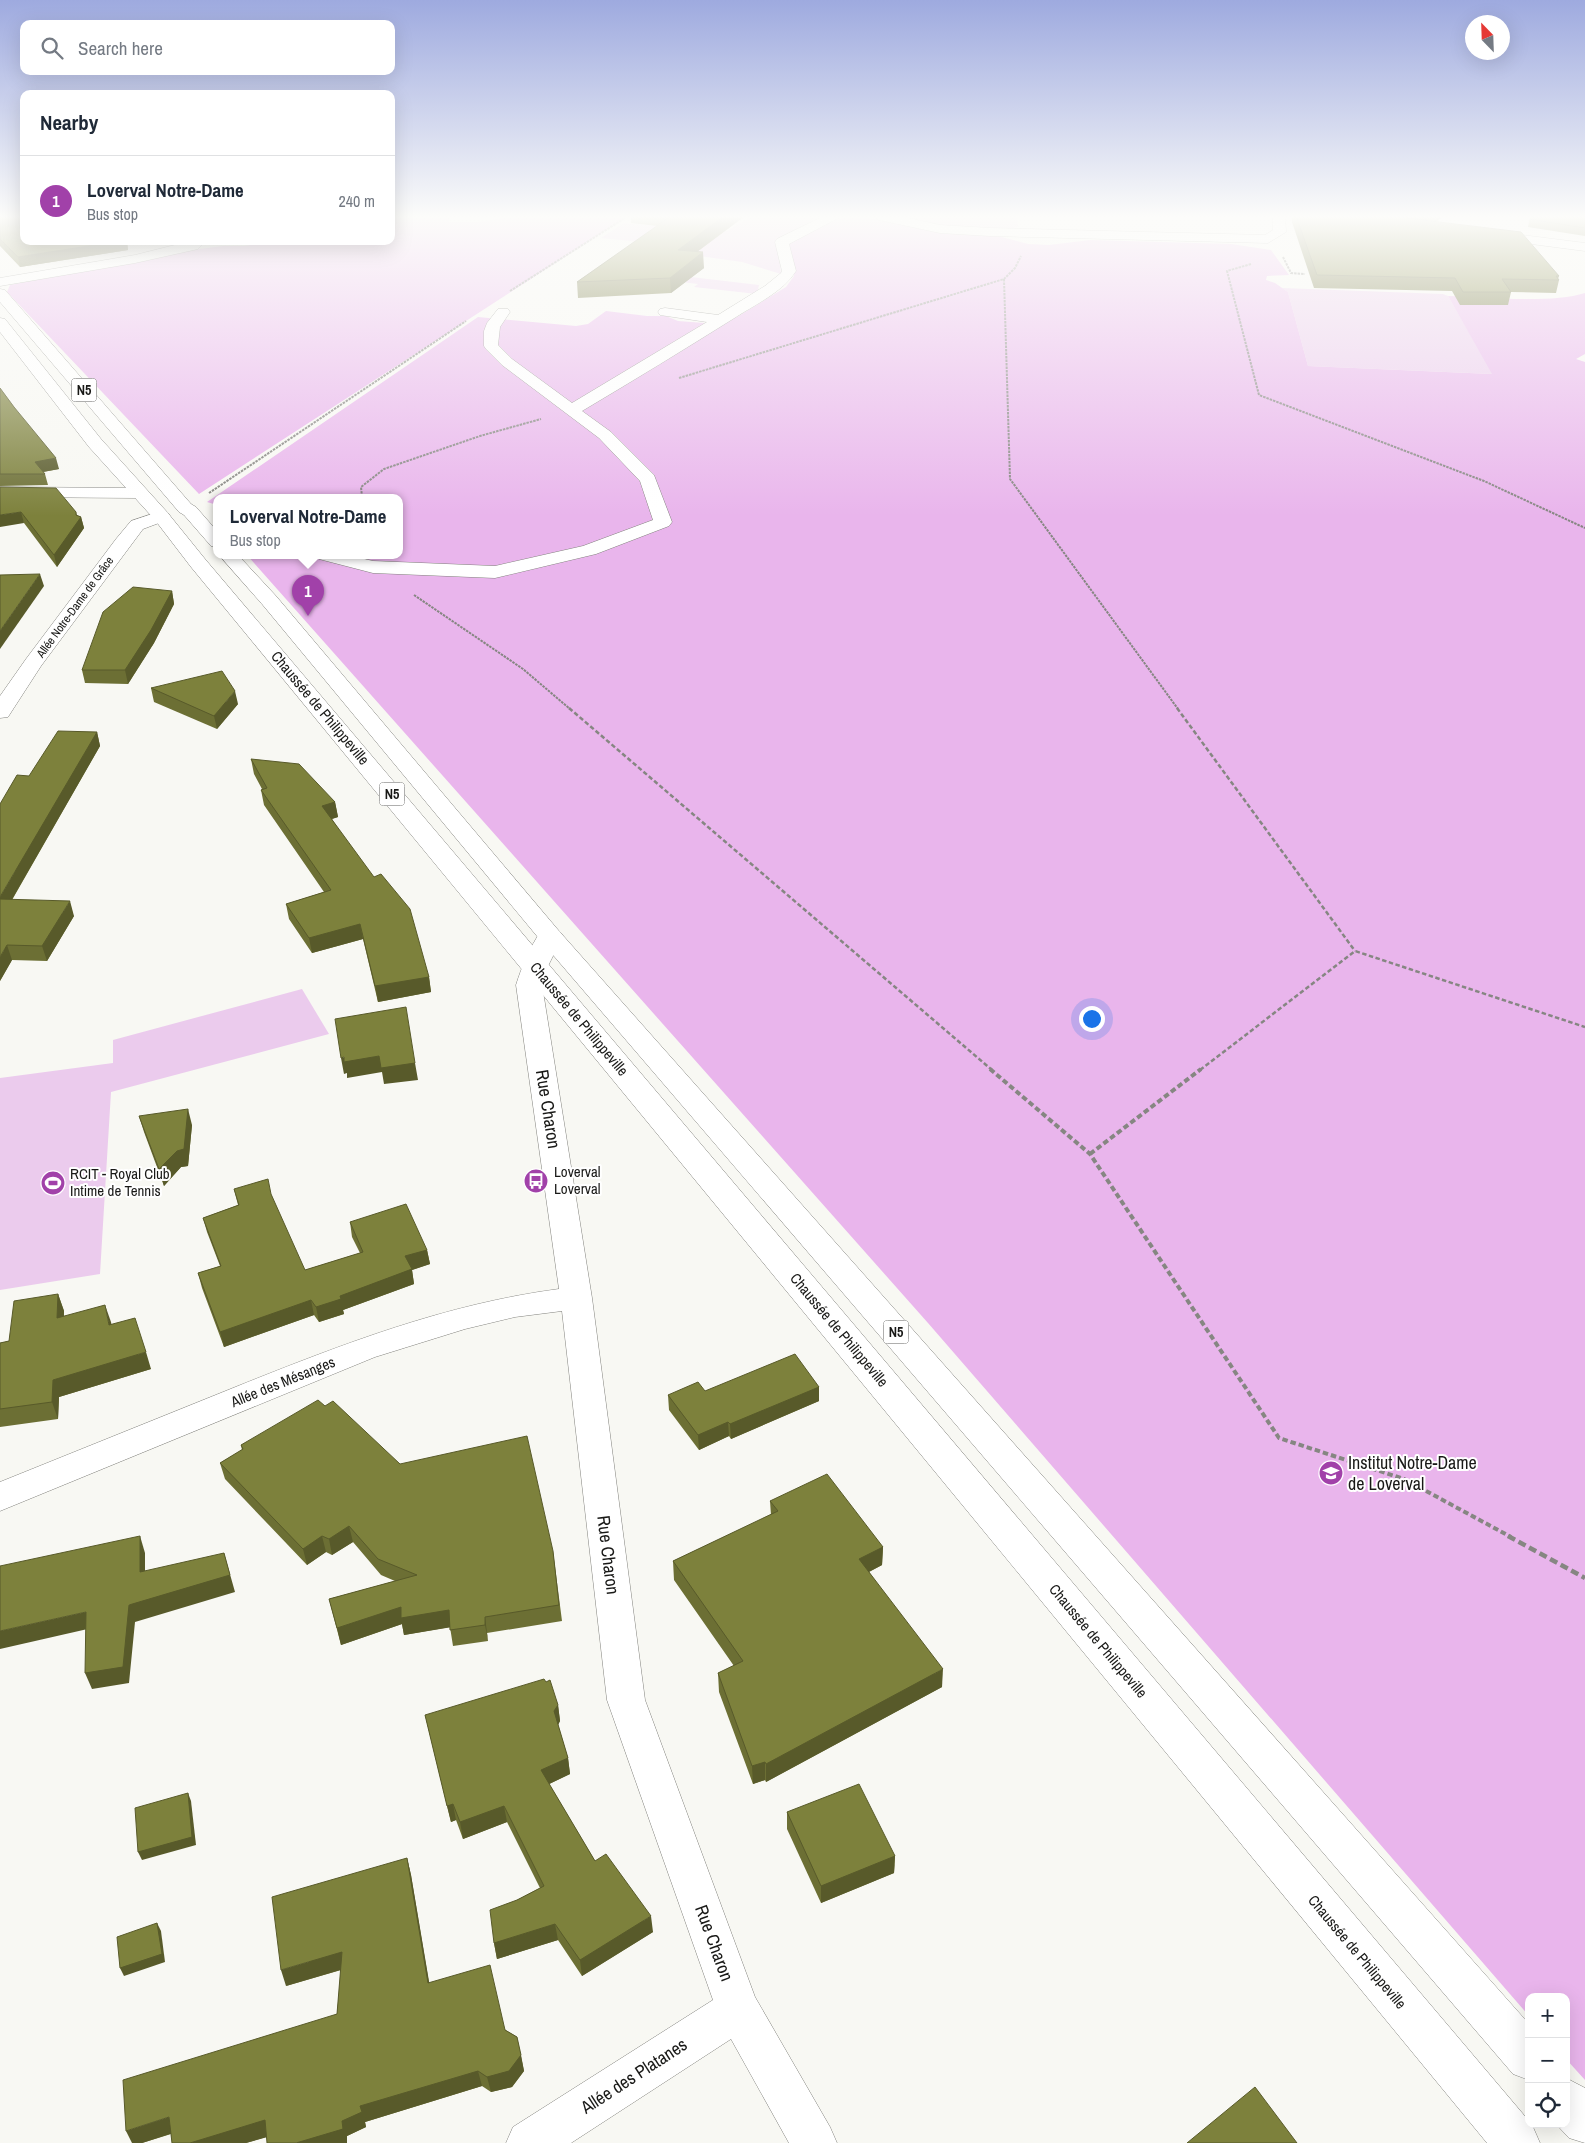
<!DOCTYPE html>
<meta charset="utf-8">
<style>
body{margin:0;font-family:"Archivo Narrow",sans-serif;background:#f2f2f3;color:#1f2937}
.controls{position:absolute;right:15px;bottom:15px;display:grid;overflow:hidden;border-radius:10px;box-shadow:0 5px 20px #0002}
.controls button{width:45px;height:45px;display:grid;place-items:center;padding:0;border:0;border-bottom:1px solid #e0e1e3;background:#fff;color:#1f2937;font:25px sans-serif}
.compass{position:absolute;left:1465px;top:15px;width:45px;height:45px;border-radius:50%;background:#fff;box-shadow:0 5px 20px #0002;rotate:337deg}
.you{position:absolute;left:1091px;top:1018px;width:18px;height:18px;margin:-12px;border:4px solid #fff;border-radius:50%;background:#1a73e8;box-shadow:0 0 0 8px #1a73e833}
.badge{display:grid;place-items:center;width:32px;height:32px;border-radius:50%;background:#a141a9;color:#fff;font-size:16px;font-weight:700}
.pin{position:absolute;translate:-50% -41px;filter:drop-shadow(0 1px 2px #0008)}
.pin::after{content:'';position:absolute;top:26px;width:18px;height:15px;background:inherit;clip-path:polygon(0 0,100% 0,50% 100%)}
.popup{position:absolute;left:213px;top:494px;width:190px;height:65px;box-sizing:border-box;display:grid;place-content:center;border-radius:10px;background:#fff;filter:drop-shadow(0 1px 4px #0005);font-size:16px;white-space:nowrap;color:#747a83}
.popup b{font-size:19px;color:#1f2937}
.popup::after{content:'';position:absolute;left:50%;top:100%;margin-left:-10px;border:10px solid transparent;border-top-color:#fff}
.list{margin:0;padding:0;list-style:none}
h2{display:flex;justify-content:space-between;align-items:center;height:65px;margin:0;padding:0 20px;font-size:21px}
h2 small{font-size:16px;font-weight:400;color:#747a83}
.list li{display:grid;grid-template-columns:32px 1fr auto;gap:15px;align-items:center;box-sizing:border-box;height:90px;padding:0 20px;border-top:1px solid #e0e1e3}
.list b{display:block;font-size:19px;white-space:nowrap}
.list p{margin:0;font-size:16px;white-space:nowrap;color:#747a83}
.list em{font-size:16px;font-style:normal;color:#747a83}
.icon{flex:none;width:28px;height:28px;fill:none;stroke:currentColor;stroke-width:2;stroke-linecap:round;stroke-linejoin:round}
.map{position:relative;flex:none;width:1585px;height:2143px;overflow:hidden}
.search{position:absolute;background:#fff;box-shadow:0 5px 20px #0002;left:20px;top:20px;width:375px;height:55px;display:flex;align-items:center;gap:12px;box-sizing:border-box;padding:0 18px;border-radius:10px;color:#747a83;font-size:19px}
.panel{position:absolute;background:#fff;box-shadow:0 5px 20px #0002;left:20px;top:90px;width:375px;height:155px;border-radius:10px}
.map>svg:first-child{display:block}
.green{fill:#ebcbed}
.forest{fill:#e9b5ec}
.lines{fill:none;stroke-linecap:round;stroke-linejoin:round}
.minor-casing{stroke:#82827d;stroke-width:1}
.major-casing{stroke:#82827d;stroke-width:1}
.path-far3{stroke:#868682;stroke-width:2;stroke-dasharray:2.5 1;stroke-linecap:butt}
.path-far2{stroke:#868682;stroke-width:2.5;stroke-dasharray:4.5 2.5;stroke-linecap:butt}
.path-far1{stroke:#868682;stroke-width:4;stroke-dasharray:5.5 3;stroke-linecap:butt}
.path{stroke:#868682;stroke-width:4.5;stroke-dasharray:8 4;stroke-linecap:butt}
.minor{fill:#fff;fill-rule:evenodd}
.major{fill:#fff;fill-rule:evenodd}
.wall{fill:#6c6f34}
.shaded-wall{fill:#585a2a}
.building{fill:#7d813c;stroke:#585a2a}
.labels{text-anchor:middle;stroke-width:4;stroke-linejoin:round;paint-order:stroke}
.far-street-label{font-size:12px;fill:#191917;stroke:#fff}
.shield{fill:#fff;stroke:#5e5e5d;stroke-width:1}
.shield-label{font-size:14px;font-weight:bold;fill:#191917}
.street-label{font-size:15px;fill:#191917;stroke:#fff}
.poi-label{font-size:15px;fill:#191917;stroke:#fff;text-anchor:start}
.near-street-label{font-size:18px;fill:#191917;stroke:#fff}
.near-poi-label{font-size:18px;fill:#191917;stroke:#fff;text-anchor:start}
</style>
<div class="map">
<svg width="1585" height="2143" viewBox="0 0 1585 2143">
<rect width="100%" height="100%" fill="#f8f8f3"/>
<g class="green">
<polygon points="752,216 821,216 777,239 781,274 742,262 685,254 721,231 727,231"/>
<path d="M891 216H1017L1018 227C980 237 930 223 891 216Z"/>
<polygon points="624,223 631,224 680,227 651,243 601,238"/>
<polygon points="665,274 759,285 757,294 694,287 698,284 657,279"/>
<polygon points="1282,288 1443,294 1448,296 1493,374 1308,366 1288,292"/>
<polygon points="302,989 329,1034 111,1092 100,1274 0,1290 0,1078 113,1063 113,1040"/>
</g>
<g class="forest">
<polygon points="391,216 447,216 449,217 449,222 478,222 515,216 628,216 199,494 7,292 10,285 192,250 223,246 245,246 272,241 391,241"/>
<path d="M846 218 876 219 998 236 1028 244 1049 245 1090 240 1231 244 1271 250 1289 275 1267 276 1266 280 1275 283 1288 292 1308 366 1492 374 1448 296C1485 297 1551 304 1585 293V354L1576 359 1585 362V2080L1566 2059V1997H1529V2016L928 1323 247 555H399V497H217V505L207 502 478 317 576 326 588 324 606 311 647 316H666L678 321 718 324 737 317 786 287 794 276 788 243 833 220Z"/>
</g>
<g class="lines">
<defs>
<g id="minor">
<path d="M824 216H842L789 244 796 271C783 292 756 304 736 317 685 349 634 380 582 411L611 432 654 475 672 522 669 526 596 554 495 578 373 573 319 559 317 555H347L373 561 495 566 583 546 653 520 640 481 599 438 502 365 486 349 484 346V331L487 323 498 309H508L510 312 500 327 498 345 512 359 572 403 707 322 660 315 658 312 660 309 665 308 718 315 765 286 781 273 782 271 775 242 777 239Z"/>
<polygon points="873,216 899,216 940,225 990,228 1265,235 1273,230 1273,216 1285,216 1286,232 1268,243 990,236 940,233 879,220"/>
<polygon points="1490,231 1585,243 1585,251 1485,238 1484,235 1485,232"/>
<polygon points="191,241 206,241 198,249 135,263 0,286 0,278 135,255"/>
<polygon points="0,487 138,488 144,489 147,493 144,497 138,498 0,497"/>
<polygon points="161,511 167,512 170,516 167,520 143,529 41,666 8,717 0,718 0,696 26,659 116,539 131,521"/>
<path d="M550 928 559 931 563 936 548 966 542 985 592 1298 645 1700 755 1997 830 2127 837 2143H789L731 2039 571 2143H506L513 2127 713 2000 607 1700 562 1311 515 1317 465 1329 375 1357 0 1511V1482C79 1450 159 1418 238 1386 343 1344 446 1304 559 1289L516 985C522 966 530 947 541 931Z"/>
</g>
<g id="major">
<polygon points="0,289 5,290 191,504 196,507 217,531 217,547 211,546 184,515 179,512 0,302"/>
<polygon points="0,318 5,319 101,439 167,512 205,559 1529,2121 1529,2124 1533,2127 1540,2143 1487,2143 191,567 155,520 89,447 0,332"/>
<polygon points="219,555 238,555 276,596 559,931 1529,2024 1529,2080 1513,2074 541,941 262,604"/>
<polygon points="1566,2078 1585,2088 1585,2143 1569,2138 1556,2124 1566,2124"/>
</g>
</defs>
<use href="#minor" class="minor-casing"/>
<use href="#major" class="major-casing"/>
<g class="path-far3">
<polyline points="1283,257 1291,273 1305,274"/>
<polyline points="1251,264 1227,271 1259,395 1484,481 1585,528"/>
<polyline points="1004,279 1010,479 1178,709"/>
<polyline points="510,291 628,216"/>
<polyline points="679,378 1004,279 1015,268 1021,256"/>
<polyline points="209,493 466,321"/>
<polyline points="362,497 361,487 384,469 480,436 541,419"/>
<polyline points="414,595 523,669 570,709"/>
</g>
<g class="path-far2">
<polyline points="569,708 992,1070"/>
<polyline points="1177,708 1355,951"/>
<polyline points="1200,1070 1355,951 1585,1027"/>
</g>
<g class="path-far1">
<polyline points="990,1069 1090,1154 1279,1438 1404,1479 1511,1537"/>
<polyline points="1090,1154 1201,1069"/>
</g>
<polyline class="path" points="1508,1536 1585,1578"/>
<use href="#minor" class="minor"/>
<use href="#major" class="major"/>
</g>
<g class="wall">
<polygon points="0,216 24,241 127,241 128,250 20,267 0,246"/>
<polygon points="631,216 745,216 697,252 704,268 671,293 578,298 577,282 658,226 631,223"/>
<polygon points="1292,216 1443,216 1437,221 1559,276 1558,279 1559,280 1556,293 1511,292 1508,305 1460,305 1452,291 1314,288 1292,222"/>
<polygon points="1585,216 1585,236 1528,227 1530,217"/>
<polygon points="0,388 59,469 43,472 45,474 48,485 0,486"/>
<polygon points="0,487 81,517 84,528 57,567 24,523"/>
<polygon points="172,591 174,604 154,643 128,684 85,683 82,670"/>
<polygon points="151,688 238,704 217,729 154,702"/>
<polygon points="97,732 100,746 12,900 74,916 47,961 12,960 0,981 29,776"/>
<polygon points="251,759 335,802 338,817 332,819 429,977 431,992 378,1002 363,939 312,953 289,919 286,904 324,892 264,805 261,790 262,789 254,774"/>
<polygon points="139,1116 192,1125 188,1166 181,1167 164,1186 144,1132"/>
<polygon points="234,1189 305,1270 360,1253 352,1237 350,1222 427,1250 430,1264 412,1270 414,1284 343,1310 344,1314 319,1322 314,1315 224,1347 202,1288 198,1273 220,1266 207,1232 203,1218 238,1205"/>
<polygon points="58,1294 64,1311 64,1316 111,1324 151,1369 59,1397 58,1419 0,1427 0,1343 9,1341"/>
<polygon points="819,1387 819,1401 731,1439 729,1436 699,1450 669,1410 668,1395 705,1391"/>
<polygon points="325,1406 400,1464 553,1551 562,1621 487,1633 488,1641 453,1646 450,1627 404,1635 402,1624 341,1645 329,1599 395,1581 381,1575 353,1542 332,1555 326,1552 307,1565 225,1479 220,1463 242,1450 241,1445"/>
<polygon points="770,1501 883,1547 882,1565 869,1572 942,1687 766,1782 765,1780 753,1784 719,1692 718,1673 734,1666 674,1580 673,1561 771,1515"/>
<polygon points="558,1705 560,1721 558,1725 568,1758 570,1774 549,1784 595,1861 653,1932 582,1976 558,1940 497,1959 494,1943 517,1900 540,1888 507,1822 463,1839 456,1820 451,1822 425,1715"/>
<polygon points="787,1812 895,1856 894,1873 821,1903 787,1829"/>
<polygon points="407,1858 411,1875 429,1983 517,2037 524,2071 512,2087 491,2092 482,2086 365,2122 366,2127 347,2136 266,2137 246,2143 172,2143 171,2134 142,2143 132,2143 337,2014 341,1970 286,1986"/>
</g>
<g class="shaded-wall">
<polygon points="724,216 745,216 679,265 678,250"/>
<polygon points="1437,216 1443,216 1436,222"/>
<polygon points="120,241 127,241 128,250 20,267 18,257"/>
<polygon points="703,252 704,268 671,293 670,278"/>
<polygon points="56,458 59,469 37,473 35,462"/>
<polygon points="21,512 24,523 0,527 0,515"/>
<polygon points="76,512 78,520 81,517 84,528 57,567 54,555 76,515"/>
<polygon points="40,574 44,586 0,649 0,631"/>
<polygon points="172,591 174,604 154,643 128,684 125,670"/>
<polygon points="235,691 238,704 217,729 214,716"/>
<polygon points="97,732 100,746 3,915 0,905 0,897"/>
<polygon points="335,802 338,817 325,821 322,806"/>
<polygon points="70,901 74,916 47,961 42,946"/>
<polygon points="360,924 363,939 312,953 309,938"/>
<polygon points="7,945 12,960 0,981 0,957"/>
<polygon points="429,977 431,992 378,1002 375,986"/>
<polygon points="379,1056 415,1063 418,1080 384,1084 382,1072 347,1078 347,1073 344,1074 341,1058"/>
<polygon points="188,1109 192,1125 188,1166 181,1167 164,1186 159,1169"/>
<polygon points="427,1250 430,1264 412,1270 414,1284 343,1310 344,1314 319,1322 316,1307 340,1296 405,1256"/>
<polygon points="58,1294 64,1311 63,1335 57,1318"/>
<polygon points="311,1300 314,1315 224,1347 220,1332"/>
<polygon points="105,1305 111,1322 115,1342 109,1325"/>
<polygon points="146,1352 151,1369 59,1397 58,1419 52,1402 53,1380"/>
<polygon points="819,1387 819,1401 731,1439 730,1424"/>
<polygon points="728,1422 729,1436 699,1450 698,1435"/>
<polygon points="349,1526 353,1542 332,1555 329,1539"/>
<polygon points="140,1536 145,1553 145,1588 140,1572"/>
<polygon points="322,1536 326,1552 307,1565 303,1549"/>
<polygon points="883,1547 882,1565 859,1577 859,1559"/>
<polygon points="224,1553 235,1592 135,1622 129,1683 92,1689 85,1673 129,1605"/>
<polygon points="401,1607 449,1610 452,1627 404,1635 402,1624 341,1645 337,1628"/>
<polygon points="86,1612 92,1628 0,1649 0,1631"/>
<polygon points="485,1617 488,1641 485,1625"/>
<polygon points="943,1669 942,1687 766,1782 766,1764"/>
<polygon points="558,1705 560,1721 556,1728 554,1711"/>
<polygon points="568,1758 570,1774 543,1787 541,1770"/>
<polygon points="765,1762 765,1780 753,1784 752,1766"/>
<polygon points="188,1793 191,1801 196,1845 142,1860 138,1852"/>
<polygon points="453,1804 456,1820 451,1822 447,1806"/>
<polygon points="504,1806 507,1822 463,1839 460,1822"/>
<polygon points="895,1856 894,1873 821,1903 821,1886"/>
<polygon points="407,1858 411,1875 432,1999 428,1983"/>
<polygon points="651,1916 653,1932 582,1976 580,1960"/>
<polygon points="157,1923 161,1931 165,1962 124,1976 120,1968"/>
<polygon points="555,1924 558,1940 497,1959 494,1943"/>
<polygon points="342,1952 347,1968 286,1986 281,1970"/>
<polygon points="521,2055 524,2071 512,2087 491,2092 487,2077"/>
<polygon points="478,2071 482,2086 365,2122 366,2127 347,2136 347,2143 296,2143 342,2121 360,2106"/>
<polygon points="169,2117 176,2132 142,2143 132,2143 126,2131"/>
<polygon points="265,2120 271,2136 246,2143 190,2143"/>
</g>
<g class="building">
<polygon points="0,216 24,216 24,241 120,241 18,257 0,239"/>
<polygon points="671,216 724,216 678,250 703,252 670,278 577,282"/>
<polygon points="1296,216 1398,217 1521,232 1559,276 1556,276 1559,280 1502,279 1511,292 1463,292 1455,278 1317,275"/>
<polygon points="1533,216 1585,216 1585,228 1530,219 1530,217"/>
<polygon points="0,388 14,407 56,458 35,462 45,474 0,474"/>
<polygon points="0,487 56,488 76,512 76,515 81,517 54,555 21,512 0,515"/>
<polygon points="40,574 0,631 0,575"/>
<polygon points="133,587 172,591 151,630 125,670 82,670 103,612"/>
<polygon points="222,671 235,691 214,716 151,688"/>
<polygon points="58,731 97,732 0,897 0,804 17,775 29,776"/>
<polygon points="251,759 299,764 335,802 322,806 374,877 381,874 410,909 429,977 375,986 360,924 309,938 286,904 331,890 261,790 267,788"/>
<polygon points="0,899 70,901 42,946 7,945 0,957"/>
<polygon points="406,1007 415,1063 381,1068 379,1056 344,1062 344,1057 341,1058 335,1019"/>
<polygon points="188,1109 184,1149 177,1151 159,1169 139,1116"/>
<polygon points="268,1179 271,1194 305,1270 363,1252 350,1222 406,1204 427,1250 405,1256 412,1269 340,1296 341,1299 316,1307 311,1300 220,1332 198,1273 221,1266 203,1218 239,1205 234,1189"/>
<polygon points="58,1294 57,1318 105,1305 109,1325 135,1318 146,1352 53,1380 52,1402 0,1409 0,1343 9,1341 14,1301"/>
<polygon points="795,1354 819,1387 730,1424 728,1422 698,1435 668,1395 698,1382 705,1391"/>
<polygon points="318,1400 325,1406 333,1401 400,1464 527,1436 553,1551 559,1605 485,1617 485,1625 450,1630 449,1610 401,1618 401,1607 337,1628 329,1599 417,1575 378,1559 349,1526 329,1539 322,1536 303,1549 220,1463 243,1449 241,1445"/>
<polygon points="827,1474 883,1547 859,1559 943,1669 766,1764 765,1762 752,1766 718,1673 743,1661 673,1561 778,1511 770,1501"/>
<polygon points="140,1536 140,1572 224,1553 230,1575 129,1605 123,1667 85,1673 86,1612 0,1631 0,1566"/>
<polygon points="544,1679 546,1682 550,1680 558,1705 554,1711 568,1758 541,1770 595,1861 606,1854 651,1916 580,1960 555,1924 494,1943 490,1910 517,1900 544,1886 504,1806 460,1822 453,1804 447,1806 425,1715"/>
<polygon points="859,1784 895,1856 821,1886 787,1812"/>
<polygon points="188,1793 192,1837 138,1852 135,1808"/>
<polygon points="407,1858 428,1983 490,1965 505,2030 517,2037 521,2055 509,2071 487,2077 478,2071 360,2106 362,2112 342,2121 343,2129 296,2143 267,2143 265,2120 190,2143 172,2143 169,2117 126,2131 123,2080 337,2014 342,1952 281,1970 272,1897"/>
<polygon points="157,1923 162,1954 120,1968 117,1937"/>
<polygon points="1255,2087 1297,2143 1187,2143"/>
</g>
<linearGradient id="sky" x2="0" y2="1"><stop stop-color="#9eaadf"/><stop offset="0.42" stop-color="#fcfcfa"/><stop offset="1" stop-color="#fcfcfa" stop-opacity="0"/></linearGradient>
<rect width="1585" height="516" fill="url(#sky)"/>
<defs>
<symbol id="bus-disc" viewBox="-11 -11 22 22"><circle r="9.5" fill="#a141a9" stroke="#fff"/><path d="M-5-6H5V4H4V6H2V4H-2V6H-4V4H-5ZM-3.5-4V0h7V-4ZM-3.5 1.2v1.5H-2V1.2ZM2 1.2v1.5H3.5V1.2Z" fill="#fff"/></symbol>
<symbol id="stadium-disc" viewBox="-11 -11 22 22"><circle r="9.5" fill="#a141a9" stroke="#fff"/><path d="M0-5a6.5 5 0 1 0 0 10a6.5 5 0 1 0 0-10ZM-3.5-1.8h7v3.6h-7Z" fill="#fff"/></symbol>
<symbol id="school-disc" viewBox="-11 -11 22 22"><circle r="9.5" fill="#a141a9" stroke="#fff"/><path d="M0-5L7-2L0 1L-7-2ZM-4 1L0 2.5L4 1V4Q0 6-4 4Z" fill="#fff"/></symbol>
</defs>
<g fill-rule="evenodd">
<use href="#bus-disc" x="522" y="1167" width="28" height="28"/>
<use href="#stadium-disc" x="39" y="1169" width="28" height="28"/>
<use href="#school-disc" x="1317" y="1459" width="28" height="28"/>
</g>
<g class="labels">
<g class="far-street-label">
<text transform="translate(75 607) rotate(-54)" y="4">Allée Notre-Dame de Grâce</text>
</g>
<g class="shield">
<rect x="71.5" y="378.5" width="25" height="23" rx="4"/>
<rect x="379.5" y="782.5" width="25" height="23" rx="4"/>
<rect x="883.5" y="1320.5" width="25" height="23" rx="4"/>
</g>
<g class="shield-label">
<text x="84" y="395">N5</text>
<text x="392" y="799">N5</text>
<text x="896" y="1337">N5</text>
</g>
<g class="street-label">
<text transform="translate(320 708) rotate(50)" y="5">Chaussée de Philippeville</text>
<text transform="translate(579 1019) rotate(50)" y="5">Chaussée de Philippeville</text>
<text transform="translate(839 1330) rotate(50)" y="5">Chaussée de Philippeville</text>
<text transform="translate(283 1382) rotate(-22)" y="5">Allée des Mésanges</text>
<text transform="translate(1098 1641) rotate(50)" y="5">Chaussée de Philippeville</text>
<text transform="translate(1357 1952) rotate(50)" y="5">Chaussée de Philippeville</text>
</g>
<g class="poi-label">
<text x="554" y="1177">Loverval<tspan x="554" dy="17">Loverval</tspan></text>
<text x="70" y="1179">RCIT - Royal Club<tspan x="70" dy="17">Intime de Tennis</tspan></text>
</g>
<g class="near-street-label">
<text transform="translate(548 1109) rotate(81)" y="6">Rue Charon</text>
<text transform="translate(608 1555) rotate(83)" y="6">Rue Charon</text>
<text transform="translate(714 1943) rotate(70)" y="6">Rue Charon</text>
<text transform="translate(634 2076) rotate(-33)" y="6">Allée des Platanes</text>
</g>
<g class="near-poi-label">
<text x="1348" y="1469">Institut Notre-Dame<tspan x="1348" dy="21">de Loverval</tspan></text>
</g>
</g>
</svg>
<div class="controls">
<button>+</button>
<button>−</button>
<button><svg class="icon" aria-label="locate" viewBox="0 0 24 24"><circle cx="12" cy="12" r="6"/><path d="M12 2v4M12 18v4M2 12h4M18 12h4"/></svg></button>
</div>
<svg class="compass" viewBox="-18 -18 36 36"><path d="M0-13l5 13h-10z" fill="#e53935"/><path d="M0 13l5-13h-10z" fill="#747a83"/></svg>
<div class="you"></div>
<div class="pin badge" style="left:308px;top:616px">1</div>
<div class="popup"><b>Loverval Notre-Dame</b>Bus stop</div>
<div class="search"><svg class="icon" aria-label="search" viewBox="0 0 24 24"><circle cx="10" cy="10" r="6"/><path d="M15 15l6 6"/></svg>Search here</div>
<section class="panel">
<h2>Nearby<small></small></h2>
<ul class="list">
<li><span class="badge">1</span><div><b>Loverval Notre-Dame</b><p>Bus stop</p></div><em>240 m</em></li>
</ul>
</section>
</div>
